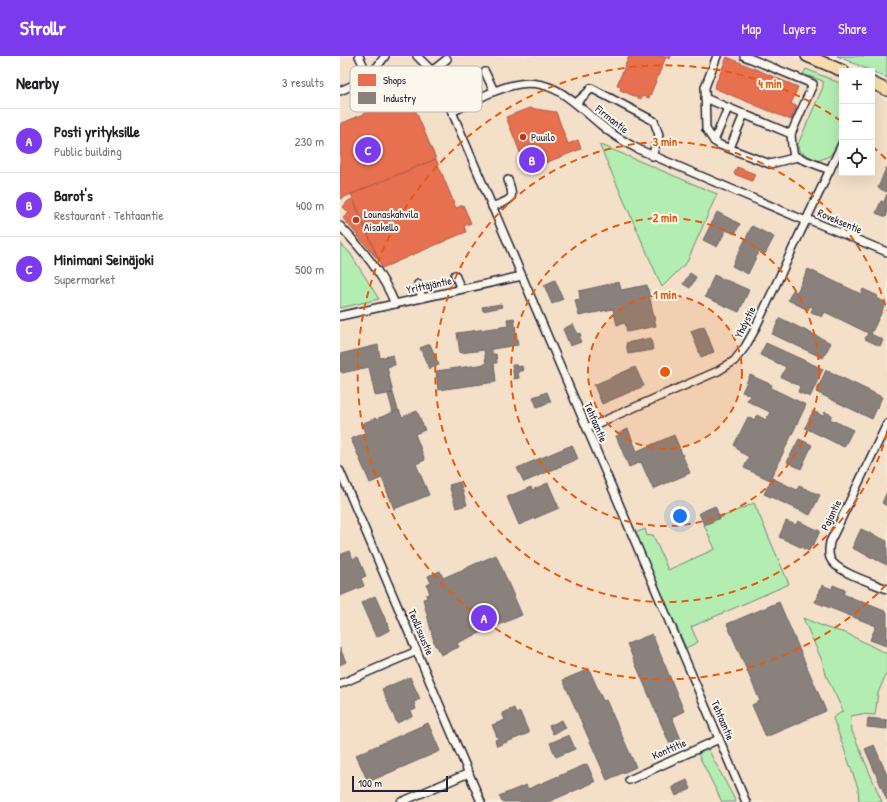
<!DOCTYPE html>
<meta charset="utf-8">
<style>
body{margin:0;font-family:"Patrick Hand",sans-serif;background:#f2f2f2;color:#202124}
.controls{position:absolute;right:12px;top:12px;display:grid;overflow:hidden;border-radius:0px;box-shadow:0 4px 16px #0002}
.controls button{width:36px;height:36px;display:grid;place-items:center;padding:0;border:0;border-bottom:1px solid #e0e0e0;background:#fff;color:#202124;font:20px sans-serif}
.scale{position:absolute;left:12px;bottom:10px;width:96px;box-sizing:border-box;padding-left:4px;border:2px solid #22223b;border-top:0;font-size:11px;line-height:14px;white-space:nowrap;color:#22223b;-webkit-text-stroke:3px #fbf7ec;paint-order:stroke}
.you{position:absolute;left:340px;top:460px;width:14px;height:14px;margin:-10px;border:3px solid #fff;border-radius:50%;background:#1a73e8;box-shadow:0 0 0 6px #1a73e833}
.badge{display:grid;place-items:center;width:26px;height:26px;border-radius:50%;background:#7c3aed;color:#fff;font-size:13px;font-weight:700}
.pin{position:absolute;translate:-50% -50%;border:2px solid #fff;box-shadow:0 1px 4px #0006}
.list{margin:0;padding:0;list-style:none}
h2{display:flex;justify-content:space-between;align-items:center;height:52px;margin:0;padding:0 16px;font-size:17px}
h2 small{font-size:13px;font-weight:400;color:#757577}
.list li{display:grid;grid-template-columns:26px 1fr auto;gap:12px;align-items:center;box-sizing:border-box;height:64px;padding:0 16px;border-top:1px solid #e0e0e0}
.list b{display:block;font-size:15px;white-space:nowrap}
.list p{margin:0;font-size:13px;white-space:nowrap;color:#757577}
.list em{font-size:13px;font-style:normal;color:#757577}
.icon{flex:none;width:22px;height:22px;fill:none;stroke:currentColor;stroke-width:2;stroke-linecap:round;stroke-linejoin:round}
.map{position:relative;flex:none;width:547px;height:746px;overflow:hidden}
header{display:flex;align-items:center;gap:24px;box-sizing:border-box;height:56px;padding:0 20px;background:#7c3aed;color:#fff}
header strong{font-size:19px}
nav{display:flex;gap:22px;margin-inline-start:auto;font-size:14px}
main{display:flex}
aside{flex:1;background:#fff}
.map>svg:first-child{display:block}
.built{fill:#f4e0c8}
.green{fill:#b4edb2;stroke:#6b8876}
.shops{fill:#e76f51;stroke:#ac584a}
.industry{fill:#8a817c;stroke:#6b6468}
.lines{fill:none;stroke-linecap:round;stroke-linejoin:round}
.minor-casing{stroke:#22223b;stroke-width:10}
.highway-casing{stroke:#22223b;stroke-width:14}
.minor{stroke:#fbf7ec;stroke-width:7}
.highway{stroke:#faddab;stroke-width:11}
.ring{fill:none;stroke:#e8590c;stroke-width:2;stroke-dasharray:7 5}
.poi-dot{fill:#c8321e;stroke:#fbf7ec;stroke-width:1.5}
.labels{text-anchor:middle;stroke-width:4;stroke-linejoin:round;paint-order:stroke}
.street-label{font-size:11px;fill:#22223b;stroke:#fbf7ec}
.poi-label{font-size:11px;fill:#22223b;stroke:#fbf7ec;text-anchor:start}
.key{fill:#fbf7ec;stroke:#bab7b7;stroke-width:1}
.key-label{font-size:11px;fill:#22223b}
.centre{fill:#e8590c;stroke:#fbf7ec;stroke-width:2}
.ring-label{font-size:12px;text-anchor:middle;font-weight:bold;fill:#e8590c;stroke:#fbf7ec;stroke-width:4;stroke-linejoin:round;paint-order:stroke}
</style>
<header>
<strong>Strollr</strong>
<nav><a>Map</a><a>Layers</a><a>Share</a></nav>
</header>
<main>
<aside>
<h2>Nearby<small>3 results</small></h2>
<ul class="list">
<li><span class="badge">A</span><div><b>Posti yrityksille</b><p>Public building</p></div><em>230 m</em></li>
<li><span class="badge">B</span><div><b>Barot's</b><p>Restaurant · Tehtaantie</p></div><em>400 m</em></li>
<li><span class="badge">C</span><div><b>Minimani Seinäjoki</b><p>Supermarket</p></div><em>500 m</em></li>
</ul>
</aside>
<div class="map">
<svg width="547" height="746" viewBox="0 0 547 746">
<rect width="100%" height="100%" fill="#f8eddc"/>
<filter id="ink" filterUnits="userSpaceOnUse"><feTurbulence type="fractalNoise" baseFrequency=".025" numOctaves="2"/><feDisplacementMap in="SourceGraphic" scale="8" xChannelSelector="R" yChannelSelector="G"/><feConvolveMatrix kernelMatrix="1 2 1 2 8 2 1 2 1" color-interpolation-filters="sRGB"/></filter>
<g filter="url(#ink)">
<polygon class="built" points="0,0 452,0 502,23 502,117 532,117 532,37 547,44 547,746 0,746"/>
<g class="green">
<polygon points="497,0 547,0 547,22"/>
<path d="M466 13 502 28C502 47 506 87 489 100 486 102 481 103 478 105L459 95 458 88 483 31V25L463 18Z"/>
<polygon points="259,88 377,138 347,206 322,231"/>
<polygon points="0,187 10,197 39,243 0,252"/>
<polygon points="414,447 449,528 351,571 358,586 346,592 295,477 305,473 307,480 313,479 328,514 375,493 364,469"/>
<polygon points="463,562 487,572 506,577 547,598 547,616 538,637 535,659 521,658 511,660 512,675 542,746 519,746 518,732 493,662 503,655 484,615 483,607"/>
<polygon points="368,693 396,746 382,746 358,698"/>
</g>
<g class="shops">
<polygon points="289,0 331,0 330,3 326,1 309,42 302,40 301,43 280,34 281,31 277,29"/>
<polygon points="387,1 458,31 451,48 457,50 451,64 374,32"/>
<polygon points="69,39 96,103 0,143 0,68"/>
<polygon points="189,52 216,56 228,88 238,84 241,93 187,114 166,61"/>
<polygon points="96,103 116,152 123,149 131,167 124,170 126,176 42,212 11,138"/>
<polygon points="397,111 415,118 412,125 394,118"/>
<polygon points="13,143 39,205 3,162 9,157 3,151 8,145"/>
</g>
<g class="industry">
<polygon points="546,112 547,112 547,136 538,132"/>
<polygon points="547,138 547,159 546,161 536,157 541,145 544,146"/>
<polygon points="377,156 400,168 395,178 386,174 377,191 363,184"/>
<polygon points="412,170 434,181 425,198 419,195 408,218 392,210"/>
<polygon points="468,213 521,238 523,233 538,240 537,242 546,247 531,278 543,284 540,290 525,283 528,277 485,256 482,261 471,256 473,251 470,250 468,254 448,244 453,234 457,236"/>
<polygon points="350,217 356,221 350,232 343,228"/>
<polygon points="374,219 409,234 399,256 365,241"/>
<polygon points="215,224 223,243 212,248 204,229"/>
<polygon points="279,226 281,234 307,229 316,270 287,276 285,267 277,269 273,253 239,260 235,244 240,243 239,235"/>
<polygon points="161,248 162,251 143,255 142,251"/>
<polygon points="174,262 178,289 152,293 152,298 156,298 157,307 154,307 156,326 98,334 96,315 146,308 144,294 120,297 117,277 168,270 167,263"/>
<polygon points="440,262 491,287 483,302 432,278"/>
<polygon points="233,268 238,278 240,277 241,280 239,281 241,286 230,290 223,273"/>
<polygon points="364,270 374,296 361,301 351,275"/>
<polygon points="311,282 313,294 288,298 286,287"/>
<polygon points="426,287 483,313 470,341 458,336 460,330 441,321 446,311 420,299"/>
<polygon points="90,288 99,309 89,313 80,292"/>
<polygon points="38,289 40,302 53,299 55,309 47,311 53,337 35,340 29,311 2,317 1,315 0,315 0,298"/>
<polygon points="172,309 177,309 177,311 182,310 183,315 178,315 179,322 174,323"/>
<polygon points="295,311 304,330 262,348 254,329"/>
<polygon points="486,314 542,341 532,363 476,336"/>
<polygon points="410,319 432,329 431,332 466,349 430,424 404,412 409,401 400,396 394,389 408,361 414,364 417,359 426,364 430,356 407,345 410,339 402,336"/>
<polygon points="207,336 211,346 197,351 193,341"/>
<polygon points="53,337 58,354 53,356 48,338"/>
<polygon points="59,354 62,361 77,355 85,374 75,378 85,404 76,408 89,439 54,453 42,422 30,427 11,383 25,377 21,368 36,362 36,363"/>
<polygon points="473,355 483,360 485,356 492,359 490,363 513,374 504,391 465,372"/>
<polygon points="288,373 297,395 334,379 350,417 313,433 301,406 289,411 276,380 280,379 279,377"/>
<polygon points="459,383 472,389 461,413 447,406"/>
<polygon points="232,389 238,403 184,426 177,412"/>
<polygon points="432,422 457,434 459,430 480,439 470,459 424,438"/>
<polygon points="120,426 127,449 116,452 109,429"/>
<polygon points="208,427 219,452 179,469 167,441 191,431 192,434"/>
<polygon points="547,436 547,450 542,447"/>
<polygon points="375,450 380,462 364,469 359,457"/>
<polygon points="446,465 456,469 458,465 480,475 473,490 471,490 469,495 439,481"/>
<polygon points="521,473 547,485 547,509 512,492"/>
<polygon points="9,495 13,503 18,501 26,520 21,522 24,530 0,540 0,499"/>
<polygon points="156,499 182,559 117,587 119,591 101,599 97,590 95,590 83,543 87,542 86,539 90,538 87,529 91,527 88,520 100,515 103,522"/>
<polygon points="482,529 492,533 493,529 505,534 503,538 547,556 547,587 546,590 530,584 536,570 475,546"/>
<polygon points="35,540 50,574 36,581 21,547"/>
<polygon points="439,546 486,655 426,681 412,649 420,645 387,568"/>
<polygon points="312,578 344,655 332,661 342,686 331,691 287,588"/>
<polygon points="0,592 6,606 0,609"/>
<polygon points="249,613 263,645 266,644 296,711 267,724 223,624"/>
<polygon points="70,621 80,643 74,646 76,653 71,655 73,660 57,667 42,633"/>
<polygon points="174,652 176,658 180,656 189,677 157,690 155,684 158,683 152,669 165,664 162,657"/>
<polygon points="528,662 547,664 547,673 527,671"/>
<polygon points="222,664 226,672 213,678 209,670"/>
<polygon points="88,667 100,695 28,726 16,699"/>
<polygon points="229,679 235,693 216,701 210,687"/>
<polygon points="534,689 547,719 547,744 525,693"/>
<polygon points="247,708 255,726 208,746 162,746 159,740 186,729 188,733"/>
<polygon points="347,724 351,733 336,740 332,731"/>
</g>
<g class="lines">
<defs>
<g id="minor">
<polyline points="77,0 92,15 104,37 406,746"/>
<polyline points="377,0 365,31 366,73 374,85 380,89 430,108 457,101"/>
<polyline points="404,0 473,28 451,78 452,90 454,100 490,114"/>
<polyline points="92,15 107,3"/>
<polyline points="145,16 154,35"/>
<polyline points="29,22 45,0"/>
<polyline points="0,35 29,22 19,0"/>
<polyline points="365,42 451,78"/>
<polyline points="236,47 248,36 251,32 314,65 319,79 312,100"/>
<path d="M112 56C132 46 152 34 174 29 213 20 234 47 261 69 273 79 286 87 300 94L466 165"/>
<polyline points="374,85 388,52"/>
<polyline points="390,92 404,58"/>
<path d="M152 151C171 143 176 145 168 124"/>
<polyline points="467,163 547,196"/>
<path d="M0 170C22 193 43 218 55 248"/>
<polyline points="115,219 121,233"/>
<polyline points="78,228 82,242"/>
<polyline points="0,260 182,220"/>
<path d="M547 368 490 486C489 491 488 496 490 502 495 516 533 527 547 533"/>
<polyline points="247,372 378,315 394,305 405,291 413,277 502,88"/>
<polyline points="0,415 141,746"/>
<polyline points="0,628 77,595"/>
<polyline points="289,724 379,683"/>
<polyline points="61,746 129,717"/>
</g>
<g id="highway">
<polyline points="467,0 503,15"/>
<polyline points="532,27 547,34"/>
</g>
</defs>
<use href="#minor" class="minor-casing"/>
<use href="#highway" class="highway-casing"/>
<use href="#minor" class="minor"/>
<use href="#highway" class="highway"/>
</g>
</g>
<circle cx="325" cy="316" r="77" fill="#e8590c" fill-opacity=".12"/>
<g class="ring">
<circle cx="325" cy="316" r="77"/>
<circle cx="325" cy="316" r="154"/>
<path d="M547 377A230 230 0 1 1 547 255"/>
<path d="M546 529A307 307 0 1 1 501 65M532 90A307 307 0 0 1 546 103"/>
</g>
<g class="poi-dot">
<circle cx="183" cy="81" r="4"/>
<circle cx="16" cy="164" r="4"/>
</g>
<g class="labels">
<g class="street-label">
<text transform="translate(272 63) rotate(38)" y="4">Firmantie</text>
<text transform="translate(500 165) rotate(23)" y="4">Roveksentie</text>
<text transform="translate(89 229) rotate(-12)" y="4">Yrittäjäntie</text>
<text transform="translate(405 266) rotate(-64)" y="4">Yhdystie</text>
<text transform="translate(256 366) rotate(67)" y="4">Tehtaantie</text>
<text transform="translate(491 459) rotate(-64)" y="4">Pajantie</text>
<text transform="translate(81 576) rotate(67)" y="4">Teollisuustie</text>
<text transform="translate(383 664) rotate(67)" y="4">Tehtaantie</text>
<text transform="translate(329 693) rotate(-24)" y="4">Konttitie</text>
</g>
<g class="poi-label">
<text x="191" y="85">Puuilo</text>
<text x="24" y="162">Lounaskahvila<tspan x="24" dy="13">Aisakello</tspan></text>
</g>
</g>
<rect x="10" y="10" width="132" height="46" rx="6" class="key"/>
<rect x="18" y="18" width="18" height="12" fill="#e76f51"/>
<rect x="18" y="36" width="18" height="12" fill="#8a817c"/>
<g class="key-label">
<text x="43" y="28">Shops</text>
<text x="43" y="46">Industry</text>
</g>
<circle cx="325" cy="316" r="6" class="centre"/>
<g class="ring-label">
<text x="430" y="32">4 min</text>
<text x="325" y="90">3 min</text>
<text x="325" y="166">2 min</text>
<text x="325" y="243">1 min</text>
</g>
</svg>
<div class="controls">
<button>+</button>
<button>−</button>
<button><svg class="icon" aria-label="locate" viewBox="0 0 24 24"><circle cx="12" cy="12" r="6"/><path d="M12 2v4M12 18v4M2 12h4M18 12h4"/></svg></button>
</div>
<div class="scale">100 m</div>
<div class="you"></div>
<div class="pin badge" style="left:144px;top:562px">A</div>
<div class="pin badge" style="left:192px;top:104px">B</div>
<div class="pin badge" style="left:28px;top:94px">C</div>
</div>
</main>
